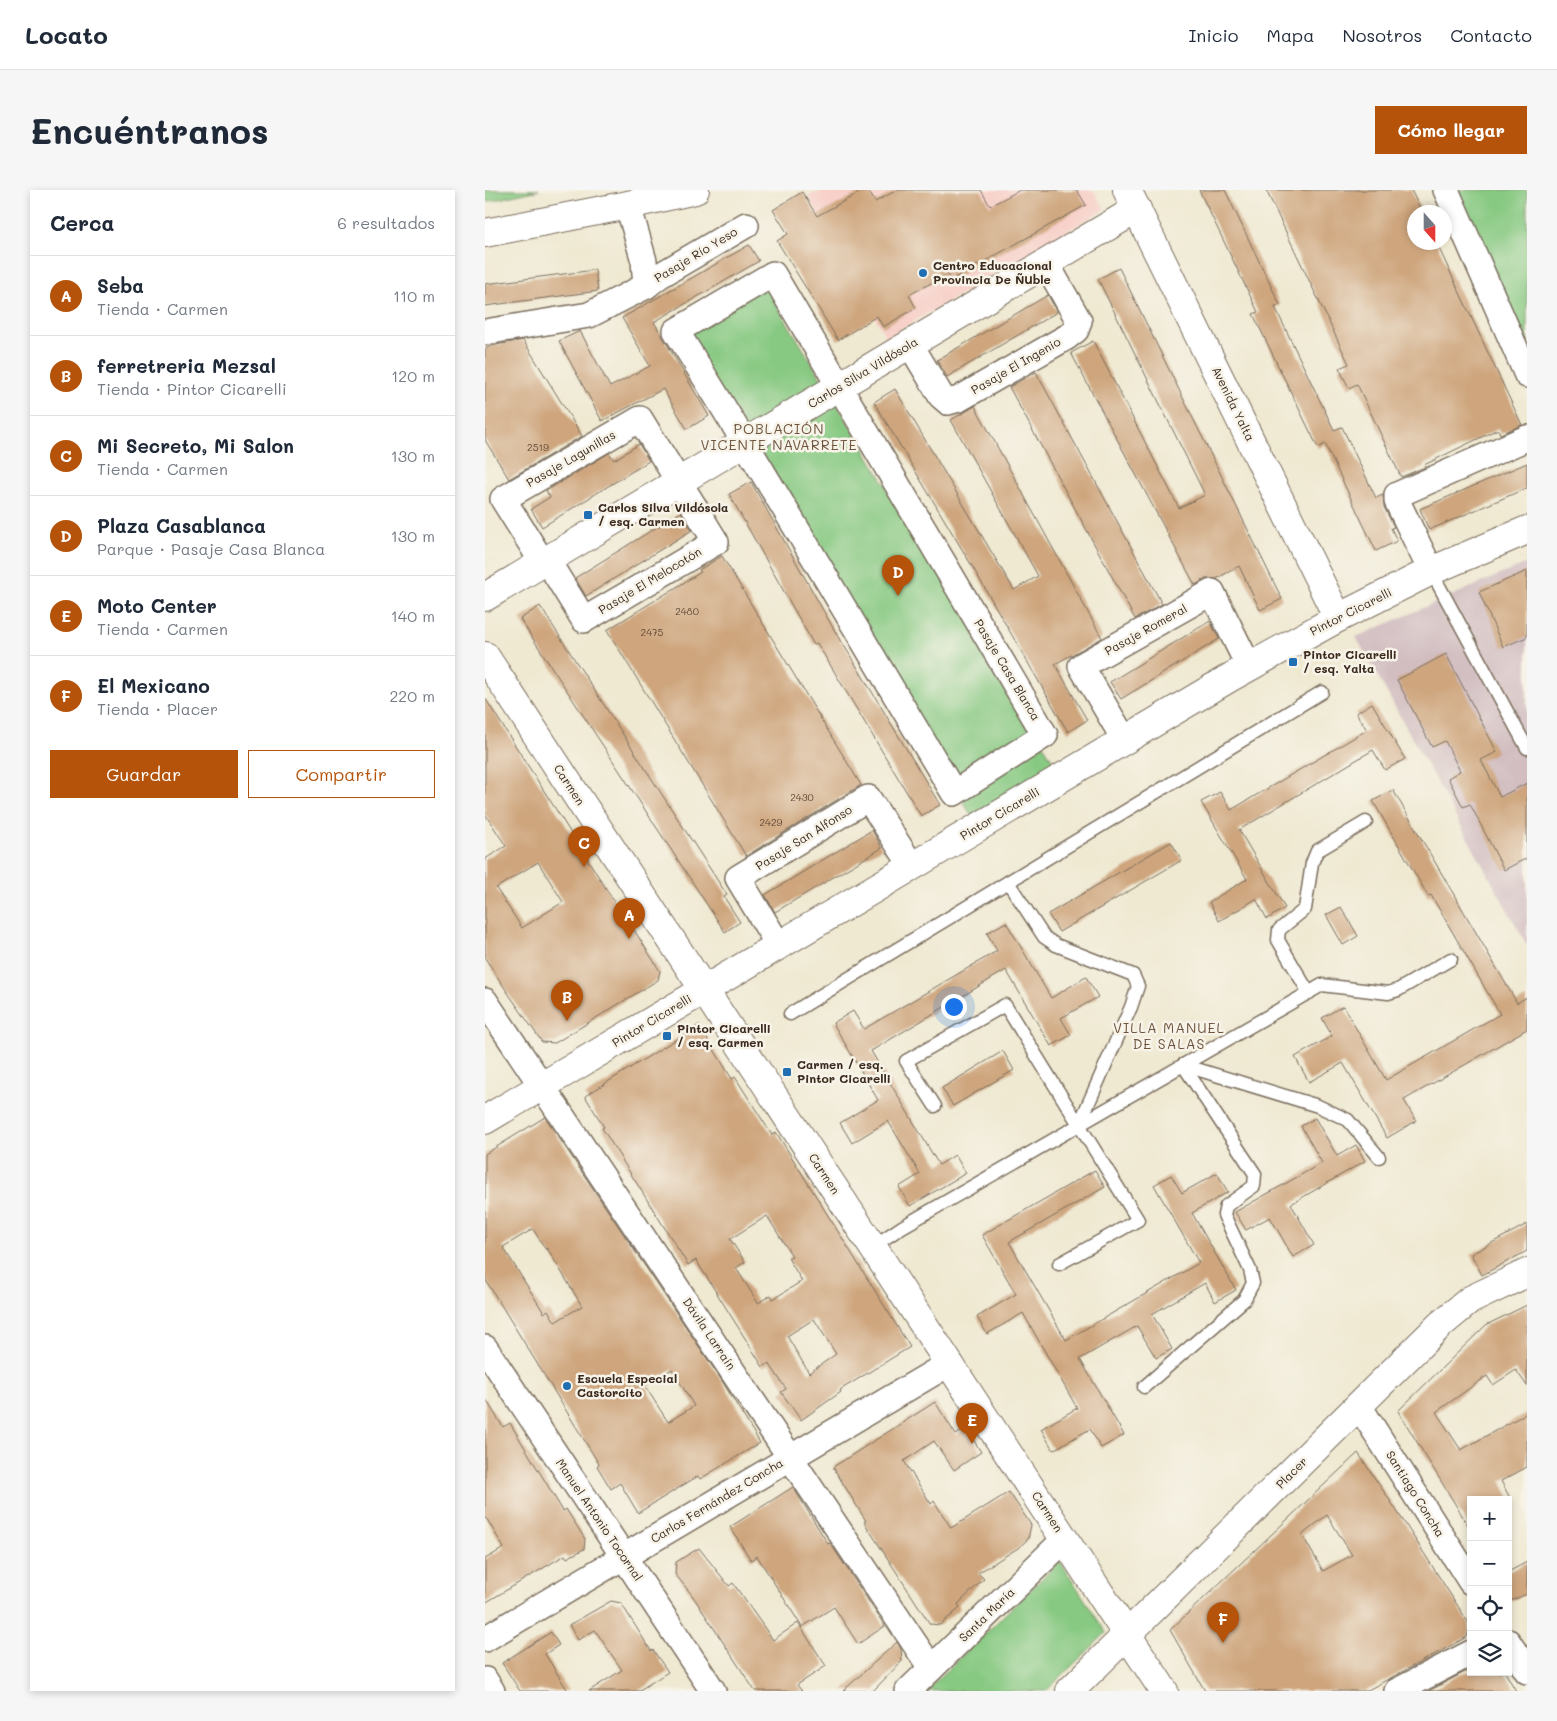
<!DOCTYPE html>
<html lang="es">
<meta charset="utf-8">
<style>
body{margin:0;font-family:Mali,sans-serif;background:#f6f6f7;color:#1f2937}
.controls{position:absolute;right:15px;bottom:15px;display:grid;overflow:hidden;border-radius:0px;box-shadow:0 2px 8px #0003}
.controls button{width:45px;height:45px;display:grid;place-items:center;padding:0;border:0;border-bottom:1px solid #e0e1e3;background:#fff;color:#1f2937;font:25px sans-serif}
.compass{position:absolute;left:922px;top:15px;width:45px;height:45px;border-radius:50%;background:#fff;box-shadow:0 2px 8px #0003;rotate:159deg}
.you{position:absolute;left:468px;top:816px;width:18px;height:18px;margin:-12px;border:4px solid #fff;border-radius:50%;background:#1a73e8;box-shadow:0 0 0 8px #1a73e833}
.badge{display:grid;place-items:center;width:32px;height:32px;border-radius:50%;background:#b45309;color:#fff;font-size:16px;font-weight:700}
.pin{position:absolute;translate:-50% -41px;filter:drop-shadow(0 1px 2px #0008)}
.pin::after{content:'';position:absolute;top:26px;width:18px;height:15px;background:inherit;clip-path:polygon(0 0,100% 0,50% 100%)}
.list{margin:0;padding:0;list-style:none}
h2{display:flex;justify-content:space-between;align-items:center;height:65px;margin:0;padding:0 20px;font-size:21px}
h2 small{font-size:16px;font-weight:400;color:#747a83}
.list li{display:grid;grid-template-columns:32px 1fr auto;gap:15px;align-items:center;box-sizing:border-box;height:80px;padding:0 20px;border-top:1px solid #e0e1e3}
.list b{display:block;font-size:19px;white-space:nowrap}
.list p{margin:0;font-size:16px;white-space:nowrap;color:#747a83}
.list em{font-size:16px;font-style:normal;color:#747a83}
.actions{display:flex;gap:10px;padding:15px 20px}
.actions a{flex:1;padding:11px 0;border:1px solid #b45309;border-radius:0px;text-align:center;font-size:18px;color:#b45309}
.actions .main{background:#b45309;color:#fff}
.icon{flex:none;width:28px;height:28px;fill:none;stroke:currentColor;stroke-width:2;stroke-linecap:round;stroke-linejoin:round}
.map{position:relative;flex:none;width:1042px;height:1501px;overflow:hidden;border-radius:0px}
header{display:flex;align-items:center;gap:30px;box-sizing:border-box;height:70px;padding:0 25px;background:#fff;border-bottom:1px solid #e0e1e3}
header strong{font-size:24px}
nav{display:flex;gap:28px;margin-inline-start:auto;font-size:18px}
.intro{display:flex;align-items:center;justify-content:space-between;box-sizing:border-box;height:120px;padding:0 30px}
h1{margin:0;font-size:35px}
.button{padding:12px 22px;border-radius:0px;background:#b45309;color:#fff;font-size:18px;font-weight:700}
main{display:flex;gap:30px;padding:0 30px}
aside{flex:1;background:#fff;border-radius:0px;box-shadow:0 2px 8px #0003}
.map>svg:first-child{display:block}
.built{fill:#f7d0c9}
.industrial{fill:#d2bec1}
.green{fill:#87c982;stroke:#617a50}
.building{fill:#cea57d;fill-rule:evenodd}
.lines{fill:none;stroke-linecap:round;stroke-linejoin:round}
.lane-casing{stroke:#7a6d5d;stroke-width:15}
.street-casing{stroke:#7a6d5d;stroke-width:28}
.secondary-casing{stroke:#7a6d5d;stroke-width:30}
.primary-casing{stroke:#7a6d5d;stroke-width:30}
.lane{stroke:#fff;stroke-width:12}
.street{stroke:#fff;stroke-width:25}
.secondary{stroke:#fff;stroke-width:28}
.primary{stroke:#fff;stroke-width:28}
.poi-dot{fill:#1f6fb2;stroke:#f7f3e8;stroke-width:2}
.labels{text-anchor:middle;stroke-width:5;stroke-linejoin:round;paint-order:stroke}
.number-label{font-size:10px;fill:#604936}
.street-label{font-size:12px;fill:#3b2a1e;stroke:#f7f3e8}
.poi-label{font-size:12px;font-weight:bold;fill:#3b2a1e;stroke:#f7f3e8;text-anchor:start}
.neighbourhood-label{font-size:14px;letter-spacing:1px;fill:#6e553f;stroke:#f7f3e8}
</style>
<header>
<strong>Locato</strong>
<nav><a>Inicio</a><a>Mapa</a><a>Nosotros</a><a>Contacto</a></nav>
</header>
<div class="intro"><h1>Encuéntranos</h1><a class="button">Cómo llegar</a></div>
<main>
<aside>
<h2>Cerca<small>6 resultados</small></h2>
<ul class="list">
<li><span class="badge">A</span><div><b>Seba</b><p>Tienda · Carmen</p></div><em>110 m</em></li>
<li><span class="badge">B</span><div><b>ferretreria Mezsal</b><p>Tienda · Pintor Cicarelli</p></div><em>120 m</em></li>
<li><span class="badge">C</span><div><b>Mi Secreto, Mi Salon</b><p>Tienda · Carmen</p></div><em>130 m</em></li>
<li><span class="badge">D</span><div><b>Plaza Casablanca</b><p>Parque · Pasaje Casa Blanca</p></div><em>130 m</em></li>
<li><span class="badge">E</span><div><b>Moto Center</b><p>Tienda · Carmen</p></div><em>140 m</em></li>
<li><span class="badge">F</span><div><b>El Mexicano</b><p>Tienda · Placer</p></div><em>220 m</em></li>
</ul>
<div class="actions"><a class="main">Guardar</a><a>Compartir</a></div>
</aside>
<div class="map">
<svg width="1042" height="1501" viewBox="0 0 1042 1501">
<rect width="100%" height="100%" fill="#f7f3e8"/>
<filter id="ink" filterUnits="userSpaceOnUse"><feTurbulence type="fractalNoise" baseFrequency=".02" numOctaves="2"/><feDisplacementMap in="SourceGraphic" scale="10" xChannelSelector="R" yChannelSelector="G"/><feConvolveMatrix kernelMatrix="1 2 1 2 8 2 1 2 1" color-interpolation-filters="sRGB"/></filter>
<filter id="wash" filterUnits="userSpaceOnUse"><feTurbulence type="fractalNoise" baseFrequency=".0096" numOctaves="4" result="noise"/><feDisplacementMap in="SourceGraphic" scale="20" xChannelSelector="R" yChannelSelector="G"/><feGaussianBlur stdDeviation="1.12" result="paint"/><feColorMatrix in="noise" values="0 0 0 0 0 0 0 0 0 0 0 0 0 0 0 0 0 1.4 0 .05"/><feComposite in="paint" operator="in"/></filter>
<g filter="url(#wash)">
<rect width="100%" height="100%" fill="#efe9d2"/>
<polygon class="built" points="340,0 608,0 620,19 401,148 323,6"/>
<polygon class="industrial" points="1042,373 1042,755 871,447"/>
<g class="green">
<polygon points="0,0 54,0 0,12"/>
<polygon points="972,0 1042,0 1042,163"/>
<polygon points="280,96 571,576 486,625 259,236 196,144"/>
<polygon points="575,1371 621,1443 561,1501 441,1501"/>
</g>
<g id="blocks">
<g class="building">
<polygon points="379,0 383,0 390,12 412,0 496,0 505,16 535,0 592,0 601,15 466,90 463,84 424,105 431,118 398,137 392,126 353,150 292,51 303,44 288,20 317,2 332,26"/>
<polygon points="714,0 740,0 795,115 790,117 849,240 857,237 891,308 898,305 899,317 909,337 906,338 912,351 891,361 840,254 833,258 768,124 773,122"/>
<polygon points="781,0 926,0 937,22 930,22 930,52 951,52 1037,235 1015,244 1013,239 939,275 940,277 916,287 872,194 864,198 854,178 864,174"/>
<polygon points="264,55 274,71 169,132 224,226 202,239 178,199 117,231 74,151 95,141 125,197 165,176 137,128"/>
<polygon points="634,78 797,409 775,420 754,376 731,389 720,389 710,395 586,163 608,151 694,318 720,305 613,89"/>
<polygon points="110,80 113,101 0,116 0,94"/>
<polygon points="563,105 572,122 462,187 452,170"/>
<polygon points="38,150 97,246 24,289 0,250 0,159 6,156"/>
<polygon points="551,182 677,414 650,429 524,197"/>
<polygon points="410,199 529,400 553,386 466,230 490,216 617,448 570,474 602,530 583,542 487,376 389,212"/>
<polygon points="154,254 164,271 57,337 46,319 65,307 61,301 124,263 129,270"/>
<polygon points="1042,273 1042,298 944,340 935,319"/>
<polygon points="266,292 356,452 357,452 455,615 436,626 332,453 329,455 244,304"/>
<polygon points="196,322 207,340 101,406 90,388"/>
<polygon points="237,366 376,595 261,666 122,440 216,382 214,380"/>
<polygon points="1042,381 1042,447 1018,457 994,402"/>
<polygon points="55,416 242,705 239,707 255,732 240,742 35,429"/>
<polygon points="725,431 734,449 636,509 625,492"/>
<polygon points="961,464 1012,562 996,570 1015,607 1042,593 1042,668 1019,680 985,614 978,617 963,588 975,581 960,551 947,557 912,490"/>
<path d="M0 508 143 733 144 732 175 781 173 790 70 853 57 852 23 803 0 768V669L21 656 0 624ZM53 672 78 712 37 738 11 698Z"/>
<polygon points="887,513 920,569 900,580 888,560 754,640 800,718 782,729 771,709 734,731 724,712 762,689 716,612 735,602 746,620 882,540 871,523"/>
<polygon points="908,600 1032,813 1042,807 1042,839 919,910 931,931 902,948 858,873 824,892 810,867 847,846 837,828 858,816 901,890 1015,824 946,705 943,706 888,611"/>
<polygon points="387,640 397,658 290,722 280,705"/>
<polygon points="686,652 697,670 574,742 563,724"/>
<polygon points="856,717 873,746 858,755 841,725"/>
<polygon points="521,732 566,808 601,787 613,807 576,828 586,845 566,856 521,780 386,861 454,975 470,965 481,983 425,1016 414,997 435,984 403,931 367,953 355,933 393,910 348,833 368,821 379,839 512,761 502,743"/>
<path d="M214 835 247 889 250 887 287 945 291 942 425 1157 355 1200 356 1202 316 1230 296 1202 301 1199 284 1173 278 1177 211 1070 203 1075 117 938 119 937 100 906ZM282 1026 307 1066 303 1068 317 1091 288 1109 286 1105 273 1113 251 1078 260 1072 245 1049ZM329 1129 351 1164 324 1183 302 1146Z"/>
<polygon points="518,861 529,880 468,916 457,898"/>
<path d="M60 927 237 1191 275 1253 215 1289 213 1286 153 1323 135 1293 126 1299 112 1276 114 1274 0 1089V964ZM48 1039 61 1060 62 1058 97 1116 70 1132 63 1120 59 1123 18 1057ZM187 1179 209 1216 183 1232 160 1196Z"/>
<polygon points="830,928 852,966 871,955 880,971 806,1014 829,1055 808,1067 785,1027 761,1040 750,1022 837,973 816,936"/>
<polygon points="610,980 620,997 524,1052 581,1150 714,1073 669,995 686,985 697,1003 732,983 743,1002 707,1023 751,1100 730,1112 720,1093 667,1124 687,1159 671,1168 652,1136 595,1169 639,1245 616,1258 605,1239 568,1260 556,1239 592,1218 538,1123 502,1144 492,1127 531,1104 497,1045"/>
<polygon points="1042,1034 1042,1061 997,1085 986,1064"/>
<polygon points="1042,1115 1042,1196 1031,1180 1008,1195 1002,1186 951,1222 976,1260 1042,1223 1042,1277 1016,1291 1026,1310 986,1310 986,1340 913,1221 1001,1135"/>
<polygon points="0,1208 18,1237 25,1233 78,1321 81,1319 100,1349 99,1359 82,1368 80,1365 0,1413 0,1369 19,1358 0,1326"/>
<polygon points="450,1212 471,1245 481,1238 496,1262 469,1280 449,1251 419,1271 446,1314 449,1311 466,1338 524,1302 546,1335 543,1349 533,1358 493,1383 499,1389 473,1414 475,1418 455,1435 445,1434 379,1332 381,1331 348,1277"/>
<path d="M873 1263 910 1318 985 1435 982 1447 881 1501H720L685 1440ZM842 1325 867 1365 838 1381 817 1345Z"/>
<polygon points="308,1297 343,1354 345,1353 400,1436 373,1454 349,1417 317,1437 272,1366 266,1370 245,1337"/>
<polygon points="214,1358 244,1396 248,1393 288,1450 313,1433 341,1476 312,1495 317,1501 270,1501 207,1405 190,1384 191,1372"/>
<polygon points="1042,1372 1042,1404 1023,1412 1023,1382"/>
<polygon points="126,1411 136,1413 166,1461 168,1460 183,1482 153,1501 104,1501 137,1480 110,1440 93,1450 84,1435"/>
<polygon points="66,1442 74,1455 60,1464 83,1501 35,1501 17,1473"/>
<polygon points="412,1452 416,1459 417,1471 388,1501 358,1501"/>
<polygon points="980,1482 1020,1482 1031,1501 944,1501"/>
</g>
</g>
</g>
<g filter="url(#ink)">
<use href="#blocks" fill-opacity="0" stroke="#7a6d5d" stroke-width="1"/>
<g class="lines">
<defs>
<g id="lane">
<polyline points="946,381 1042,558"/>
<polyline points="523,692 559,747 571,755 648,785 653,796 646,817 594,935"/>
<polyline points="824,803 793,750 794,740 820,719 827,673 832,661 881,632"/>
<polyline points="305,824 837,502"/>
<polyline points="698,875 833,916 863,930 894,967"/>
<polyline points="450,916 421,871 520,815 653,1030 574,1074"/>
<polyline points="387,1057 417,1037 837,795 903,803 913,800 966,769"/>
<polyline points="659,1197 759,1110 768,1093 765,1080 739,1025 741,1016 769,996 770,984 698,875"/>
</g>
<g id="street">
<polyline points="961,0 1042,185"/>
<polyline points="143,15 159,71 161,96"/>
<path d="M288 84 560 545 469 603C376 449 287 293 191 141Z"/>
<polyline points="0,142 104,125 161,96 174,86 261,35"/>
<polyline points="425,154 456,206 463,212 474,209 582,147 591,140 594,131 561,73"/>
<polyline points="58,373 18,309 155,229 231,352 99,430 62,370"/>
<polyline points="946,381 912,311 912,305 1042,248"/>
<polyline points="639,549 596,476 727,402 764,477"/>
<polyline points="294,756 253,688 383,608 427,676"/>
<polyline points="0,811 446,1478"/>
<polyline points="0,1158 228,1501"/>
<polyline points="874,1216 986,1392"/>
<polyline points="0,1449 465,1173"/>
<polyline points="1023,1452 1042,1481"/>
<polyline points="0,1490 7,1501"/>
<polyline points="423,1501 580,1349"/>
<polyline points="912,1501 986,1463"/>
</g>
<g id="secondary">
<polyline points="642,0 853,428"/>
<polyline points="0,407 652,19"/>
<polyline points="0,466 679,1501"/>
<polyline points="0,930 746,487 853,428 946,381 1042,340"/>
<polyline points="585,1501 955,1135 985,1110 1042,1083"/>
</g>
<polyline id="primary" points="0,43 143,15 210,0"/>
</defs>
<use href="#lane" class="lane-casing"/>
<use href="#street" class="street-casing"/>
<use href="#secondary" class="secondary-casing"/>
<use href="#primary" class="primary-casing"/>
<use href="#lane" class="lane"/>
<use href="#street" class="street"/>
<use href="#secondary" class="secondary"/>
<use href="#primary" class="primary"/>
</g>
</g>
<g class="poi-dot">
<circle cx="438" cy="83" r="5"/>
<rect x="98" y="320" width="10" height="10" rx="2.5"/>
<rect x="803" y="467" width="10" height="10" rx="2.5"/>
<rect x="177" y="841" width="10" height="10" rx="2.5"/>
<rect x="297" y="877" width="10" height="10" rx="2.5"/>
<circle cx="82" cy="1196" r="5"/>
</g>
<g class="labels">
<g class="number-label">
<text x="53" y="261">2519</text>
<text x="202" y="425">2480</text>
<text x="167" y="446">2475</text>
<text x="317" y="611">2430</text>
<text x="286" y="636">2429</text>
</g>
<g class="street-label">
<text transform="translate(211 65) rotate(-31)" y="4">Pasaje Río Yeso</text>
<text transform="translate(531 176) rotate(-30)" y="4">Pasaje El Ingenio</text>
<text transform="translate(378 183) rotate(-31)" y="4">Carlos Silva Vildósola</text>
<text transform="translate(748 214) rotate(64)" y="4">Avenida Yalta</text>
<text transform="translate(86 269) rotate(-30)" y="4">Pasaje Lagunillas</text>
<text transform="translate(165 391) rotate(-31)" y="4">Pasaje El Melocotón</text>
<text transform="translate(866 422) rotate(-27)" y="4">Pintor Cicarelli</text>
<text transform="translate(661 440) rotate(-29)" y="4">Pasaje Romeral</text>
<text transform="translate(522 480) rotate(59)" y="4">Pasaje Casa Blanca</text>
<text transform="translate(84 595) rotate(57)" y="4">Carmen</text>
<text transform="translate(515 624) rotate(-31)" y="4">Pintor Cicarelli</text>
<text transform="translate(319 648) rotate(-32)" y="4">Pasaje San Alfonso</text>
<text transform="translate(167 831) rotate(-31)" y="4">Pintor Cicarelli</text>
<text transform="translate(339 984) rotate(57)" y="4">Carmen</text>
<text transform="translate(224 1144) rotate(56)" y="4">Dávila Larraín</text>
<text transform="translate(807 1283) rotate(-45)" y="4">Placer</text>
<text transform="translate(930 1304) rotate(58)" y="4">Santiago Concha</text>
<text transform="translate(232 1311) rotate(-31)" y="4">Carlos Fernández Concha</text>
<text transform="translate(562 1322) rotate(57)" y="4">Carmen</text>
<text transform="translate(114 1330) rotate(56)" y="4">Manuel Antonio Tocornal</text>
<text transform="translate(502 1425) rotate(-44)" y="4">Santa María</text>
</g>
<g class="poi-label">
<text x="448" y="80">Centro Educacional<tspan x="448" dy="14">Provincia De ÑUble</tspan></text>
<text x="113" y="322">Carlos Silva Vildósola<tspan x="113" dy="14">/ esq. Carmen</tspan></text>
<text x="818" y="469">Pintor Cicarelli<tspan x="818" dy="14">/ esq. Yalta</tspan></text>
<text x="192" y="843">Pintor Cicarelli<tspan x="192" dy="14">/ esq. Carmen</tspan></text>
<text x="312" y="879">Carmen / esq.<tspan x="312" dy="14">Pintor Cicarelli</tspan></text>
<text x="92" y="1193">Escuela Especial<tspan x="92" dy="14">Castorcito</tspan></text>
</g>
<g class="neighbourhood-label">
<text x="294" y="244">POBLACIÓN<tspan x="294" dy="16">VICENTE NAVARRETE</tspan></text>
<text x="684" y="843">VILLA MANUEL<tspan x="684" dy="16">DE SALAS</tspan></text>
</g>
</g>
</svg>
<div class="controls">
<button>+</button>
<button>−</button>
<button><svg class="icon" aria-label="locate" viewBox="0 0 24 24"><circle cx="12" cy="12" r="6"/><path d="M12 2v4M12 18v4M2 12h4M18 12h4"/></svg></button>
<button><svg class="icon" aria-label="layers" viewBox="0 0 24 24"><path d="M12 4l9 5-9 5-9-5zM3 14l9 5 9-5"/></svg></button>
</div>
<svg class="compass" viewBox="-18 -18 36 36"><path d="M0-13l5 13h-10z" fill="#e53935"/><path d="M0 13l5-13h-10z" fill="#747a83"/></svg>
<div class="you"></div>
<div class="pin badge" style="left:144px;top:749px">A</div>
<div class="pin badge" style="left:82px;top:831px">B</div>
<div class="pin badge" style="left:99px;top:677px">C</div>
<div class="pin badge" style="left:413px;top:406px">D</div>
<div class="pin badge" style="left:487px;top:1254px">E</div>
<div class="pin badge" style="left:738px;top:1453px">F</div>
</div>
</main>
